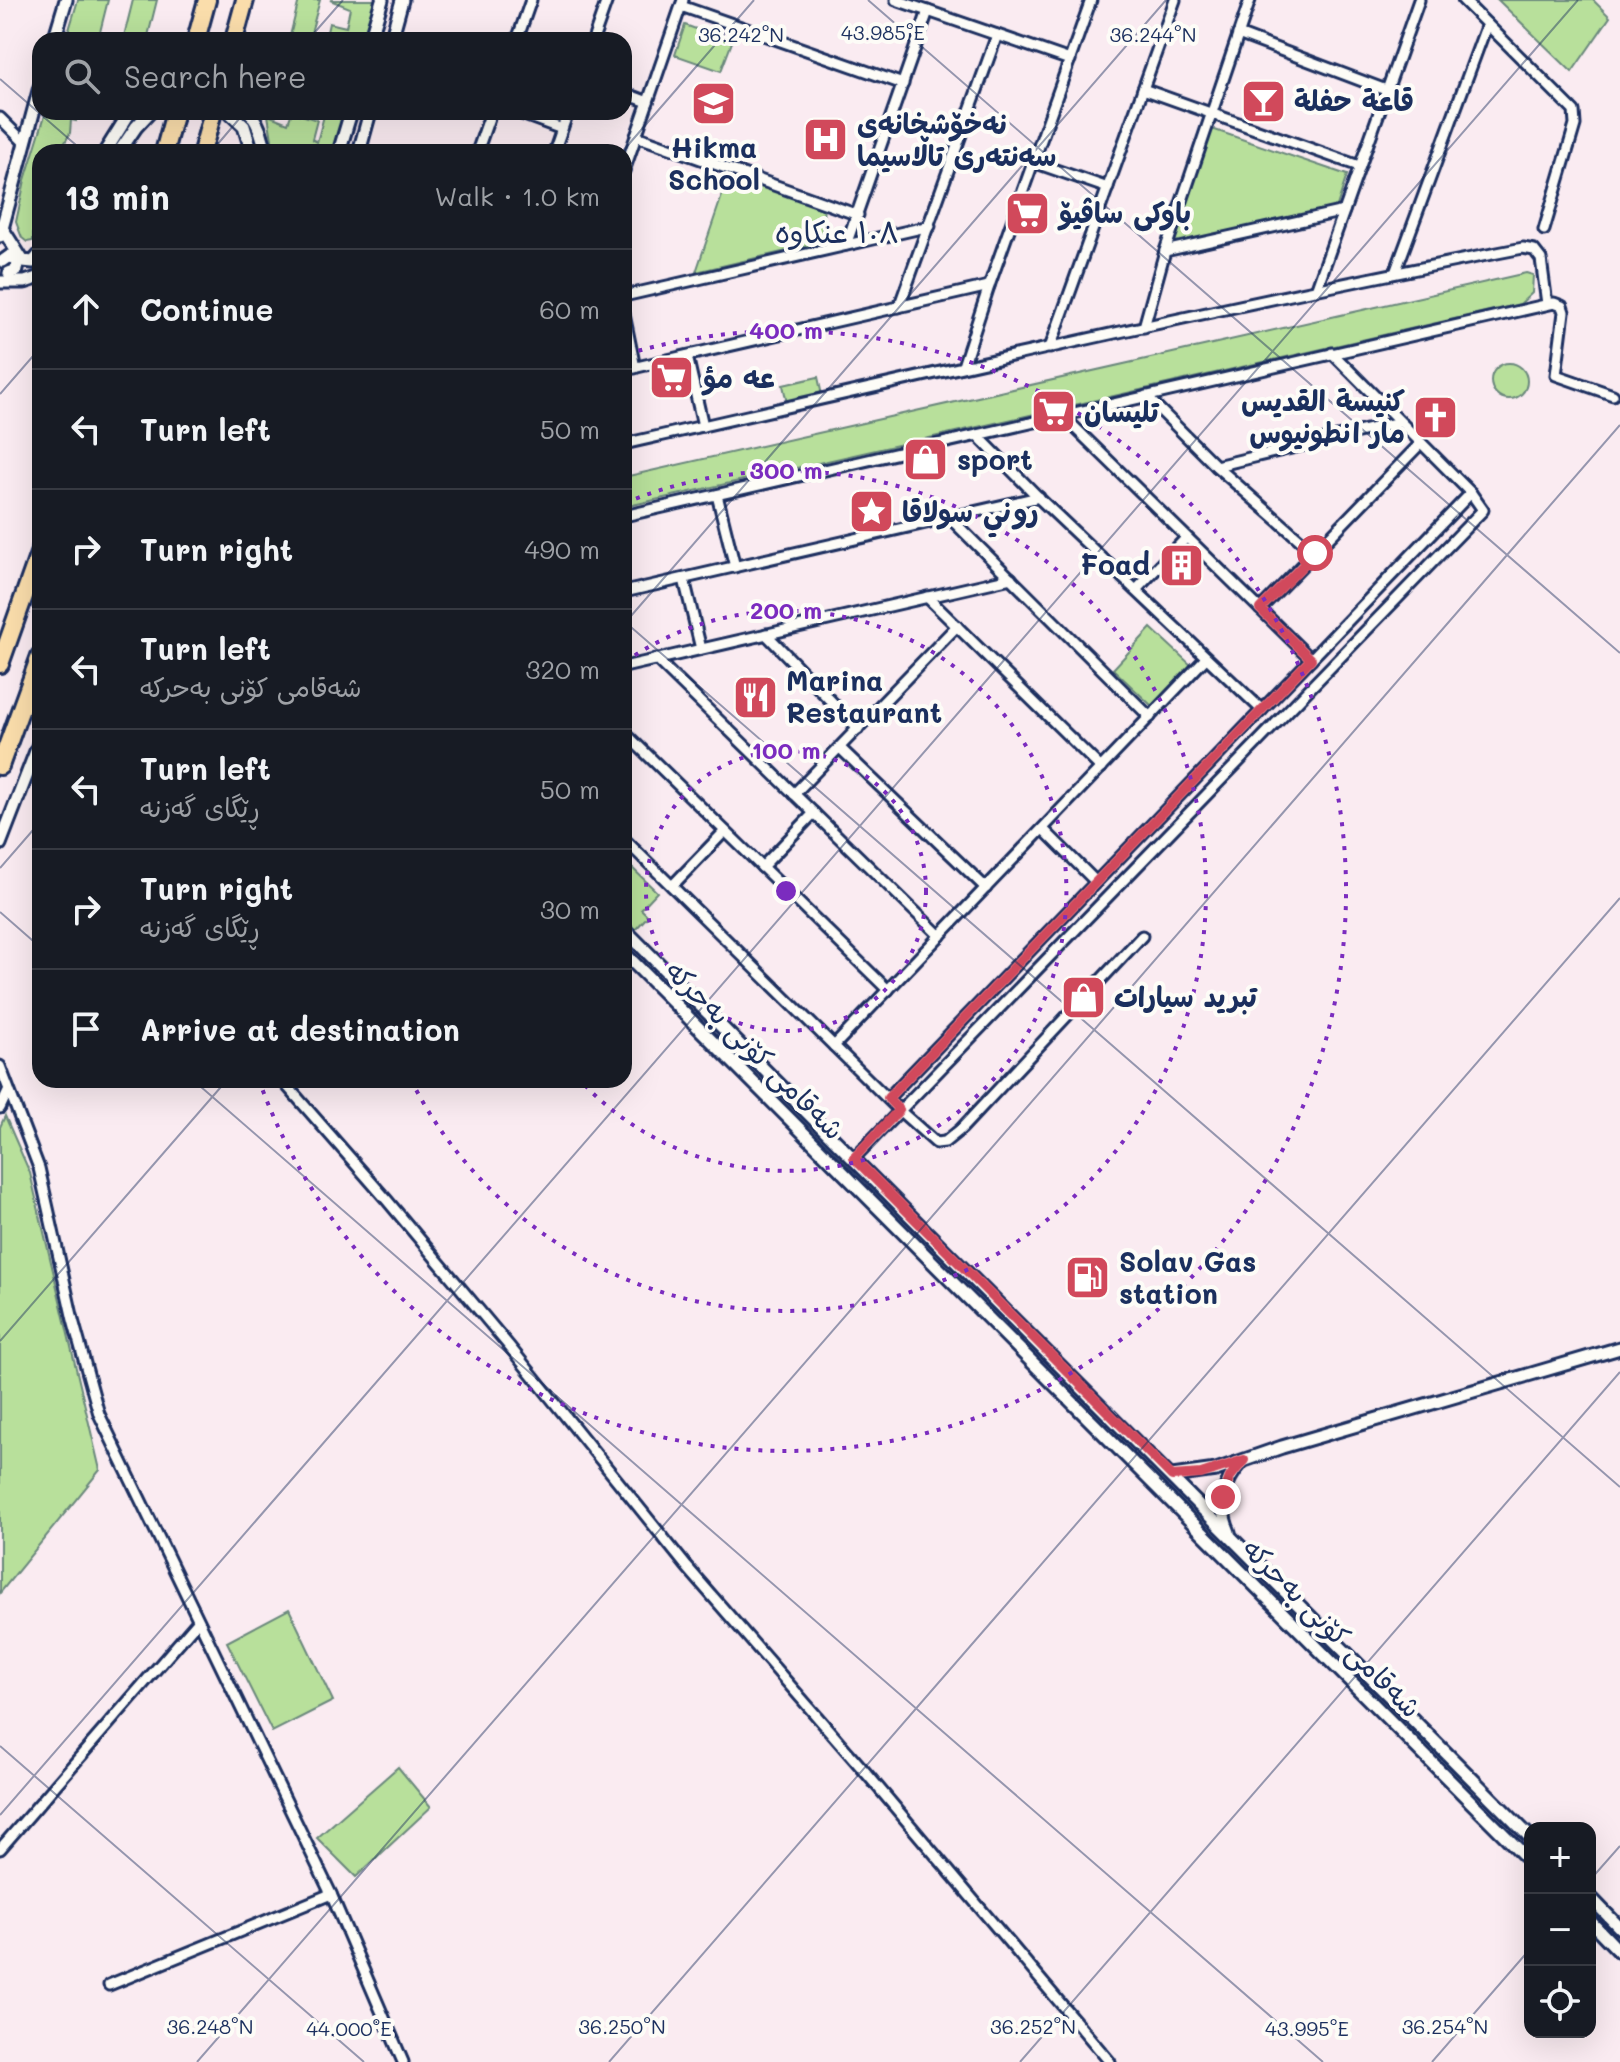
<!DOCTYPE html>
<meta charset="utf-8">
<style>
body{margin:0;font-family:Mali,"Playpen Sans Arabic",sans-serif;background:#20242c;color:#f1f3f6}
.controls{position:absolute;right:24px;bottom:24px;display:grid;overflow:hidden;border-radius:16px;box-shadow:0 8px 32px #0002}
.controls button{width:72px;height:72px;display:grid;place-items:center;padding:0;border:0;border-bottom:2px solid #363941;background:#171b24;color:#f1f3f6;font:40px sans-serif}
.stop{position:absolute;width:24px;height:24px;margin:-18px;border:6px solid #d1495b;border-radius:50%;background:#fff}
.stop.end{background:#d1495b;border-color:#fff;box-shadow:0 2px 8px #0008}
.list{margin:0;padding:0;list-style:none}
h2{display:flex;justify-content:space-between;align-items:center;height:104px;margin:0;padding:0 32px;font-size:34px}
h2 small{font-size:26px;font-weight:400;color:#9ea1a6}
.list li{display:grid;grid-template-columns:52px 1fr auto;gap:24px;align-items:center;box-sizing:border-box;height:120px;padding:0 32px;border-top:2px solid #363941}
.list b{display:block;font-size:30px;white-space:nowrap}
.list p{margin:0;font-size:26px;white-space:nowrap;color:#9ea1a6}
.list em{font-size:26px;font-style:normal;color:#9ea1a6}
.icon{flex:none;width:44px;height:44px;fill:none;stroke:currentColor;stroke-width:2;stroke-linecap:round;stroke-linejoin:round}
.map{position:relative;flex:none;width:1620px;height:2062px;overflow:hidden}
.search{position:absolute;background:#171b24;box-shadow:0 8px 32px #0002;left:32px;top:32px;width:600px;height:88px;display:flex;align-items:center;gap:20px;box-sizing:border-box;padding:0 28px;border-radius:24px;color:#9ea1a6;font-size:30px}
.panel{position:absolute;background:#171b24;box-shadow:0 8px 32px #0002;left:32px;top:144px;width:600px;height:944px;border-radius:24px}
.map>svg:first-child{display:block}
.green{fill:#b8e09b;stroke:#6a887c;stroke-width:2}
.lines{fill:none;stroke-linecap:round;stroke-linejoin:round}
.minor-casing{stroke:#1b2f5e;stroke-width:15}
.tertiary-casing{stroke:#1b2f5e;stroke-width:17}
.motorway-casing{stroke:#1b2f5e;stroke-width:22}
.minor{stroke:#fdfcf7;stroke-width:9}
.tertiary{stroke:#fdfcf7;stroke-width:11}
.motorway{stroke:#faddab;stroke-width:16}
.route{stroke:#d1495b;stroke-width:10}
.ticks{fill:none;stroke:#1b2f5e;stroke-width:2;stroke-opacity:0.45}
.ring{fill:none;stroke:#7b2cbf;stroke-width:4;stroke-dasharray:4 8}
.labels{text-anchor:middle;stroke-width:8;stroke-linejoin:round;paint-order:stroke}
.poi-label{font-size:28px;font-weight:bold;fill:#1b2f5e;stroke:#fdfcf7;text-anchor:start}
.street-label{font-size:28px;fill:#1b2f5e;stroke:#fdfcf7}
.neighbourhood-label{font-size:30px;fill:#1b2f5e;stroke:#fdfcf7}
.ticks-label{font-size:20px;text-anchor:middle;fill:#1b2f5e;stroke:#fdfcf7;stroke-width:8;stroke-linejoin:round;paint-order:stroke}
.centre{fill:#7b2cbf;stroke:#fdfcf7;stroke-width:4}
.ring-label{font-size:24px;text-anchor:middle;font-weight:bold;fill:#7b2cbf;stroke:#fdfcf7;stroke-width:8;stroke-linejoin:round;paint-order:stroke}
</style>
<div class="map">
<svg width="1620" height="2062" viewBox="0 0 1620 2062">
<rect width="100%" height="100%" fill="#faebf1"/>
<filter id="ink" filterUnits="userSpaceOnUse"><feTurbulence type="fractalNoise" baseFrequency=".0125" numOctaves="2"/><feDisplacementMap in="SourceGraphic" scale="16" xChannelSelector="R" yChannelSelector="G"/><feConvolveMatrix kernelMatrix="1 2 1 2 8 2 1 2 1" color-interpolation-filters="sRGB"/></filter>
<g filter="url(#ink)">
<g class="green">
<polygon points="78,0 108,0 98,40 66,40"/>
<polygon points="133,0 157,0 147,40 123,40"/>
<polygon points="299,0 320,0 309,40 289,40"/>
<polygon points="330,0 376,0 365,40 342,40 327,32 329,23 346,27 350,8"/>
<polygon points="1498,0 1593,0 1610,17 1572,72"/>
<polygon points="685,25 732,42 721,71 675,55"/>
<polygon points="46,112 76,112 76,121 71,120 70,133 60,152 40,152 40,218 33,220 33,241 27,242 22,238 16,222 25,180"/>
<polygon points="292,112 317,120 312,139 317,142 325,112 344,112 333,152 274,152 268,115 288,123"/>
<polygon points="1212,129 1347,175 1336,209 1172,244"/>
<polygon points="729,175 824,206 821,243 696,272"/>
<polygon points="1526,273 1533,275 1532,293 1520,304 624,507 624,477"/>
<circle cx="1509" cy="381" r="18"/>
<polygon points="818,377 823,400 788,408 783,385"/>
<polygon points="1151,628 1193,667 1154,708 1113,669"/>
<polygon points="624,860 657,892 641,909 648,916 634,931 624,922"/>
<polygon points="5,1116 30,1173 100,1470 0,1593 0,1127"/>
<polygon points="289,1609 333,1701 272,1732 227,1642"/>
<polygon points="398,1767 431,1807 356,1877 317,1838"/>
</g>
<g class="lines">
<defs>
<g id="minor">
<polyline points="896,0 1070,60"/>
<polyline points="1463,0 1574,111 1575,125 1544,230"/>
<polyline points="681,6 903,84"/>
<polyline points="1238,34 1386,90"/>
<polyline points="517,40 531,0"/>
<polyline points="593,40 607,0"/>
<polyline points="1143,89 1359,166"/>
<polyline points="624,93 648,102"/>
<polyline points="516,112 562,129"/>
<polyline points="0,118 24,142"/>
<polyline points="636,136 858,215"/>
<polyline points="477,152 491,112"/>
<polyline points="554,152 568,112"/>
<polyline points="1033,162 1108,188"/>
<polyline points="624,171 683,0"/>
<polyline points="846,245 928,11"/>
<polyline points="1165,251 1344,211"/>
<polyline points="1395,273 1487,24"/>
<polyline points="1316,290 1419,0"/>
<polyline points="624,296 930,226"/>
<polyline points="899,307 997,35"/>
<polyline points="624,314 635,368"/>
<polyline points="1144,327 1165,251 1250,0"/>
<polyline points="1050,348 1175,0"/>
<polyline points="687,356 703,426"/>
<polyline points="963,366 989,286 1091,0"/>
<polyline points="624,370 989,286"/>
<polyline points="1146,396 1216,466 1315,553"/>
<polyline points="1062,415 1311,659"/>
<polyline points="977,435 1042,501 1262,710"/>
<path d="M624 444C923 376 1222 306 1523 248L1534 250 1541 259 1547 304"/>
<polyline points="1216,466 1400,422"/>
<polyline points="717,495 735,567"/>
<polyline points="624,516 1554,303 1562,306 1564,312 1556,375 1613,395"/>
<polyline points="950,518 1150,717"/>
<polyline points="684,579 701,649"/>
<polyline points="1136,590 1186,538"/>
<polyline points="624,592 1039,497"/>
<polyline points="927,597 1101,768"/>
<polyline points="1260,609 1421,443"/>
<polyline points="766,634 858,729"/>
<polyline points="656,659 940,936"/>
<polyline points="624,667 1011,578"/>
<polyline points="624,732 888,990"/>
<polyline points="840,748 986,888"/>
<polyline points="794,794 957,626"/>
<polyline points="1043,829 1096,882"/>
<polyline points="624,839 899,1110 936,1143 945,1142 961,1129 1142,936"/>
<polyline points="762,867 814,813"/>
<polyline points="672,886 725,831"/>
<polyline points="834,1046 1206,658"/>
<polyline points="0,1066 39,1168 73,1320 99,1414 331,1894 403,2062"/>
<polyline points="282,1080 386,1199 509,1346 687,1567 867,1774 1110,2062"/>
<polyline points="888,1098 1471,493"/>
<polyline points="0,1108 8,1091"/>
<polyline points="854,1158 1483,510 1471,493 1332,353"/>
<polyline points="0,1849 198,1621"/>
<polyline points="109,1985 331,1894"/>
</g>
<g id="tertiary">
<polyline points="54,40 66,0"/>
<polyline points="370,40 382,0"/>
<polyline points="391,40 402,0"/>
<polyline points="229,112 244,126 252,152"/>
<path d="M250 112C258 124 264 137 265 152"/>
<polyline points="105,152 130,112"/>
<polyline points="119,152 136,127 150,112"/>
<polyline points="339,152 351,112"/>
<polyline points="359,152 370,112"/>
<polyline points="0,225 23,261 33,262 40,254"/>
<polyline points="0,236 40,87"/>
<polyline points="3,261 10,256 18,261 17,270 9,273"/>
<polyline points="0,282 25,282 40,277"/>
<polyline points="0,844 40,741"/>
<polyline points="624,929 1530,1837"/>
<polyline points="624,953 1530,1861"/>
<polyline points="1172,1476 1216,1470 1282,1447 1620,1348"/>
<path d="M1229 1532C1218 1508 1222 1483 1241 1463"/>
<polyline points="1590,1897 1620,1928"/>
<polyline points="1590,1921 1620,1952"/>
</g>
<g id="motorway">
<polyline points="196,40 207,0"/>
<polyline points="234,40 245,0"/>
<polyline points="164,152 175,112"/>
<polyline points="202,152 213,112"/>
<polyline points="0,664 40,551"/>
<polyline points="0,766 40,656"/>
</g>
</defs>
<use href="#minor" class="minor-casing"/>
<use href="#tertiary" class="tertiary-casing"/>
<use href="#motorway" class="motorway-casing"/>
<use href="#minor" class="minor"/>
<use href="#tertiary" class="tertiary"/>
<use href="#motorway" class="motorway"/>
</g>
</g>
<g class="lines" filter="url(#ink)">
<polyline class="route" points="1223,1497 1230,1477 1244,1460 1201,1474 1172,1476 854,1158 899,1110 888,1098 1311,659 1260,609 1315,553"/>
</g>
<path class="ticks" d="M868 0 1620 653M308 40 343 0M0 79 84 152M211 152 245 112M622 152 754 0M0 394 40 348M624 621 1620 1487M624 624 1166 0M0 868 40 822M0 912 40 947M193 1080 1323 2062M0 1341 227 1080M0 1746 364 2062M0 1815 1578 0M1590 1880 1620 1846M197 2062 1620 425M609 2062 1620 898M1020 2062 1620 1372M1432 2062 1530 1949"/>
<g class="ring">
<circle cx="786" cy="891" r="140"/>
<path d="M625 662A280 280 0 1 1 580 1080"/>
<path d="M625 503A420 420 0 1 1 412 1082"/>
<path d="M627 354A560 560 0 1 1 260 1083"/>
</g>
<defs>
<symbol id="bar-square" viewBox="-11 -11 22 22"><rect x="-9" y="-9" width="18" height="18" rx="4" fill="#d1495b" stroke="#fdfcf7"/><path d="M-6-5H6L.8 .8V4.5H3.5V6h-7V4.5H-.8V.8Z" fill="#fff"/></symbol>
<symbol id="school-square" viewBox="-11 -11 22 22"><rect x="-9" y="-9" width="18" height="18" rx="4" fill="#d1495b" stroke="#fdfcf7"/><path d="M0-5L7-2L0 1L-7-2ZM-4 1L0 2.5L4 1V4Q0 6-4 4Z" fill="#fff"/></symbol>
<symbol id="hospital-square" viewBox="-11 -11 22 22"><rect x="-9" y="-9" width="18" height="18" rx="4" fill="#d1495b" stroke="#fdfcf7"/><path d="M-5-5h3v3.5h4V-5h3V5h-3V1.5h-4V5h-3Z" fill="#fff"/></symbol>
<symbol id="supermarket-square" viewBox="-11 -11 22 22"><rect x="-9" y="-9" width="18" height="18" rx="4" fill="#d1495b" stroke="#fdfcf7"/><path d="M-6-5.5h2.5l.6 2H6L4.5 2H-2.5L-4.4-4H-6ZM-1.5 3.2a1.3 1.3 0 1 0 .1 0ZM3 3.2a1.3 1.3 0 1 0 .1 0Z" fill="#fff"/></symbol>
<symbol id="church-square" viewBox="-11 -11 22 22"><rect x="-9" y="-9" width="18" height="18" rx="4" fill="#d1495b" stroke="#fdfcf7"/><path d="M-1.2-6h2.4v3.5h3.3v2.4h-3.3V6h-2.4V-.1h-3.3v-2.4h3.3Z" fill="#fff"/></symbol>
<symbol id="shop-square" viewBox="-11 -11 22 22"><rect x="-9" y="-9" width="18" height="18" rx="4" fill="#d1495b" stroke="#fdfcf7"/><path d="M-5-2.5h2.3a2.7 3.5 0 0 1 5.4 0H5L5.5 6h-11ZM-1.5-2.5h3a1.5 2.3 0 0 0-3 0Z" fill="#fff"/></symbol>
<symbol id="sight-square" viewBox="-11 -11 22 22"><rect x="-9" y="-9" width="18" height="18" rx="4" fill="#d1495b" stroke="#fdfcf7"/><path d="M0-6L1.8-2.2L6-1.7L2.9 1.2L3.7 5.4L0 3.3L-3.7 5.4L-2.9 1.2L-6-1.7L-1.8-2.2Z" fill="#fff"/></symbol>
<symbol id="building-square" viewBox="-11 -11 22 22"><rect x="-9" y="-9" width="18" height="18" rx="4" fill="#d1495b" stroke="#fdfcf7"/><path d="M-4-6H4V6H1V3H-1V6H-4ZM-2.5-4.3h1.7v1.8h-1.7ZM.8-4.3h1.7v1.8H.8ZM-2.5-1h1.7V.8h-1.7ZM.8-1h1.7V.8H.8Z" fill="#fff"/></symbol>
<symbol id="restaurant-square" viewBox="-11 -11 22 22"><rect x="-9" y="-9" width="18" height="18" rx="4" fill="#d1495b" stroke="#fdfcf7"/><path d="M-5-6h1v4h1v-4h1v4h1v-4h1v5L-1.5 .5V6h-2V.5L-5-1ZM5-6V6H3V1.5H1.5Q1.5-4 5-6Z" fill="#fff"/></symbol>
<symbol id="fuel-square" viewBox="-11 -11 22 22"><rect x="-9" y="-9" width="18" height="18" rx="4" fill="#d1495b" stroke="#fdfcf7"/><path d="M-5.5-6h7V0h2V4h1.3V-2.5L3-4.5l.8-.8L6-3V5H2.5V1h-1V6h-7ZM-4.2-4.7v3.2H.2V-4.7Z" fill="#fff"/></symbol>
</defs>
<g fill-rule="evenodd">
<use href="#bar-square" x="1238" y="76" width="51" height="51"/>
<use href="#school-square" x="688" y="78" width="51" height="51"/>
<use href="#hospital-square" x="800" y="114" width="51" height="51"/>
<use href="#supermarket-square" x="1002" y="188" width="51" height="51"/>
<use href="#supermarket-square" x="646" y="352" width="51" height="51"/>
<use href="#supermarket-square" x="1028" y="386" width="51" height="51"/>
<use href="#church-square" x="1410" y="392" width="51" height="51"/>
<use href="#shop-square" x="900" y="434" width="51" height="51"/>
<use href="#sight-square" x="846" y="486" width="51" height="51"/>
<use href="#building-square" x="1156" y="540" width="51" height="51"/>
<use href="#restaurant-square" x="730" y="672" width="51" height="51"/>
<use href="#shop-square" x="1058" y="972" width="51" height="51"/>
<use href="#fuel-square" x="1062" y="1252" width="51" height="51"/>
</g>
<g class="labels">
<g class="poi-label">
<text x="1294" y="111">قاعة حفلة</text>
<text x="857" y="134">نەخۆشخانەی<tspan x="857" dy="32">سەنتەری تاڵاسیما</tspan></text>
<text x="714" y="158" text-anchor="middle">Hikma<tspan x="714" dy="32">School</tspan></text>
<text x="1059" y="223">باوکی ساڤیۆ</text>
<text x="703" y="388">عه مؤ</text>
<text x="1405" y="411" text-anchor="end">كنيسة القديس<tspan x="1405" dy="32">مار انطونيوس</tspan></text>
<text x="1084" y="422">تليسان</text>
<text x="957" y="470">sport</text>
<text x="902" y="522">روني سولاقا</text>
<text x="1150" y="575" text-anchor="end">Foad</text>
<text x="786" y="691">Marina<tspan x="786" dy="32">Restaurant</tspan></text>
<text x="1114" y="1007">تبريد سيارات</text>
<text x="1119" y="1272">Solav Gas<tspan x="1119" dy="32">station</tspan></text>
</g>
<g class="street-label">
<text transform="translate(755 1050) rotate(45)" y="10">شەقامی کۆنی بەحرکە</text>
<text transform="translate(1332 1628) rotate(45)" y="10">شەقامی کۆنی بەحرکە</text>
</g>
<g class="neighbourhood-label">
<text x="837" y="243">١٠٨ عنکاوە</text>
</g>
</g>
<g class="ticks-label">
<text x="883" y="40">43.985°E</text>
<text x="741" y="42">36.242°N</text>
<text x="1153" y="42">36.244°N</text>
<text x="210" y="2034">36.248°N</text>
<text x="622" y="2034">36.250°N</text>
<text x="1033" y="2034">36.252°N</text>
<text x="1445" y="2034">36.254°N</text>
<text x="349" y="2036">44.000°E</text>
<text x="1307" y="2036">43.995°E</text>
</g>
<circle cx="786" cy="891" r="12" class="centre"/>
<g class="ring-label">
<text x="786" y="339">400 m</text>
<text x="786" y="479">300 m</text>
<text x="786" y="619">200 m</text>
<text x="786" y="759">100 m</text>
</g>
</svg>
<div class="controls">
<button>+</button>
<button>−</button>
<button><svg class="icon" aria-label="locate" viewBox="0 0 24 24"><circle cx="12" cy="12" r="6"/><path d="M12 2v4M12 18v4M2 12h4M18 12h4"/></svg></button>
</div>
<div class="stop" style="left:1315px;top:553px"></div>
<div class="stop end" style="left:1223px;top:1497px"></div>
<div class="search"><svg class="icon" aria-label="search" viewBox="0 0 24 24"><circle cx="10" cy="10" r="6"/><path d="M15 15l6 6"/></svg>Search here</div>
<section class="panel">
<h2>13 min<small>Walk · 1.0 km</small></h2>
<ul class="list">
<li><svg class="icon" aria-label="ahead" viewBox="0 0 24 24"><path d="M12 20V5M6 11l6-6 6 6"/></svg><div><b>Continue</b></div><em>60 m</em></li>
<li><svg class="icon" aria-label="left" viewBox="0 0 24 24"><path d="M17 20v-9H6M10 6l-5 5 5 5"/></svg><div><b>Turn left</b></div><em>50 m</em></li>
<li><svg class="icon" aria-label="right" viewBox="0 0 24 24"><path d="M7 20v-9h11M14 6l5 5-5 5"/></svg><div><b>Turn right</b></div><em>490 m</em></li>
<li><svg class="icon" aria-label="left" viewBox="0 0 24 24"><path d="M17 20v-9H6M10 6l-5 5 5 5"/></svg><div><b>Turn left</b><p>شەقامی کۆنی بەحرکە</p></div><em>320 m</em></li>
<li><svg class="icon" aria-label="left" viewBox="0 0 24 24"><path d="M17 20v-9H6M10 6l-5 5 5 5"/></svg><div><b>Turn left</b><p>ڕێگای گەزنە</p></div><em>50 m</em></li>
<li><svg class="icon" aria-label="right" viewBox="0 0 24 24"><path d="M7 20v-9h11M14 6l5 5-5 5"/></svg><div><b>Turn right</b><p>ڕێگای گەزنە</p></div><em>30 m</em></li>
<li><svg class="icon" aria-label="arrive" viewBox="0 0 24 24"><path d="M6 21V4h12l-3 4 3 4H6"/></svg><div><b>Arrive at destination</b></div></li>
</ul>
</section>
</div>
